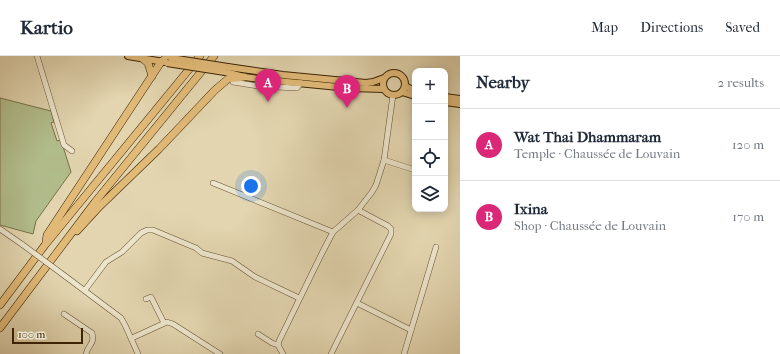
<!DOCTYPE html>
<meta charset="utf-8">
<style>
body{margin:0;font-family:"IM FELL French Canon",serif;background:#f2f2f3;color:#1f2937}
.controls{position:absolute;right:12px;top:12px;display:grid;overflow:hidden;border-radius:8px;box-shadow:0 2px 10px #0003}
.controls button{width:36px;height:36px;display:grid;place-items:center;padding:0;border:0;border-bottom:1px solid #e0e1e3;background:#fff;color:#1f2937;font:20px sans-serif}
.scale{position:absolute;left:12px;bottom:10px;width:71px;box-sizing:border-box;padding-left:4px;border:2px solid #3d2405;border-top:0;font-size:11px;line-height:14px;white-space:nowrap;color:#3d2405;-webkit-text-stroke:3px #ece4cb;paint-order:stroke}
.you{position:absolute;left:251px;top:130px;width:14px;height:14px;margin:-10px;border:3px solid #fff;border-radius:50%;background:#1a73e8;box-shadow:0 0 0 6px #1a73e833}
.badge{display:grid;place-items:center;width:26px;height:26px;border-radius:50%;background:#db2777;color:#fff;font-size:13px;font-weight:700}
.pin{position:absolute;translate:-50% -33px;filter:drop-shadow(0 1px 2px #0008)}
.pin::after{content:'';position:absolute;top:21px;width:14px;height:12px;background:inherit;clip-path:polygon(0 0,100% 0,50% 100%)}
.list{margin:0;padding:0;list-style:none}
h2{display:flex;justify-content:space-between;align-items:center;height:52px;margin:0;padding:0 16px;font-size:17px}
h2 small{font-size:13px;font-weight:400;color:#747a83}
.list li{display:grid;grid-template-columns:26px 1fr auto;gap:12px;align-items:center;box-sizing:border-box;height:72px;padding:0 16px;border-top:1px solid #e0e1e3}
.list b{display:block;font-size:15px;white-space:nowrap}
.list p{margin:0;font-size:13px;white-space:nowrap;color:#747a83}
.list em{font-size:13px;font-style:normal;color:#747a83}
.icon{flex:none;width:22px;height:22px;fill:none;stroke:currentColor;stroke-width:2;stroke-linecap:round;stroke-linejoin:round}
.map{position:relative;flex:none;width:460px;height:298px;overflow:hidden}
header{display:flex;align-items:center;gap:24px;box-sizing:border-box;height:56px;padding:0 20px;background:#fff;border-bottom:1px solid #e0e1e3}
header strong{font-size:19px}
nav{display:flex;gap:22px;margin-inline-start:auto;font-size:14px}
main{display:flex}
aside{flex:1;background:#fff}
.map>svg:first-child{display:block}
.green{fill:#b2bd8c;stroke:#787048}
.lines{fill:none;stroke-linecap:round;stroke-linejoin:round}
.minor-casing{stroke:#665030;stroke-width:6}
.major-casing{stroke:#3d2405;stroke-width:8}
.highway-casing{stroke:#3d2405;stroke-width:8}
.minor{stroke:#ece4cb;stroke-width:5}
.major{stroke:#e1ba78;stroke-width:6}
.highway{stroke:#e1ba78;stroke-width:7}
.minor-bridge-casing{stroke:#665030;stroke-width:6;stroke-linecap:butt}
.major-bridge-casing{stroke:#3d2405;stroke-width:8;stroke-linecap:butt}
.minor-bridge{stroke:#ece4cb;stroke-width:5}
.major-bridge{stroke:#e1ba78;stroke-width:6}
</style>
<header>
<strong>Kartio</strong>
<nav><a>Map</a><a>Directions</a><a>Saved</a></nav>
</header>
<main>
<div class="map">
<svg width="460" height="298" viewBox="0 0 460 298">
<rect width="100%" height="100%" fill="#e2d5af"/>
<filter id="stains"><feTurbulence type="fractalNoise" baseFrequency=".005" numOctaves="4"/><feColorMatrix values="0 0 0 0 .2 0 0 0 0 .09 0 0 0 0 .02 0 0 0 .5 -.17"/></filter>
<radialGradient id="worn" r=".72"><stop offset=".6" stop-color="#630" stop-opacity="0"/><stop offset="1" stop-color="#630" stop-opacity=".3"/></radialGradient>
<polygon class="green" points="0,42 51,55 54,66 51,67 57,85 61,84 71,116 36,165 33,178 0,169"/>
<g class="lines">
<defs>
<g id="minor">
<polyline points="37,0 64,89 72,95"/>
<polyline points="233,26 257,30 297,32 301,27"/>
<polyline points="384,104 415,114"/>
<polyline points="213,127 333,176"/>
<polyline points="0,173 23,189"/>
<polyline points="65,220 121,262 125,269 138,298"/>
<polyline points="85,234 106,206 122,196 141,177 147,174 153,174 196,192 202,197 232,205 255,221 299,242"/>
<polyline points="146,243 151,241 164,267"/>
<polyline points="357,247 411,274"/>
<path d="M64 258 92 277C95 288 88 289 86 298"/>
<polyline points="258,278 272,287 278,289 283,298"/>
<polyline points="132,282 167,266 173,268 220,298"/>
<polyline points="278,289 279,285 322,197 333,176 358,154 372,136 376,129 384,104 393,39"/>
<polyline points="331,298 391,178 391,173 388,170 358,154"/>
<polyline points="404,298 436,191"/>
</g>
<g id="major">
<polyline points="128,0 164,6"/>
<polyline points="228,11 283,19 366,27 373,26 384,22"/>
<polyline points="225,16 244,21 277,25 349,32 384,33"/>
<circle cx="394" cy="28" r="11"/>
<polyline points="405,30 415,35"/>
<polyline points="402,36 415,40"/>
<polyline points="445,41 460,43"/>
<polyline points="445,46 460,48"/>
</g>
<g id="highway">
<polyline points="143,3 148,7 152,20"/>
<polyline points="77,175 100,150 159,93 215,34 228,23 244,21"/>
<polyline points="46,185 47,179 161,6 167,1"/>
<polyline points="0,249 45,189 200,0"/>
<polyline points="0,272 95,146 214,0"/>
</g>
</defs>
<use href="#minor" class="minor-casing"/>
<use href="#major" class="major-casing"/>
<use href="#highway" class="highway-casing"/>
<use href="#minor" class="minor"/>
<use href="#major" class="major"/>
<use href="#highway" class="highway"/>
<defs>
<polyline id="minor-bridge" points="23,189 65,220"/>
<g id="major-bridge">
<polyline points="171,2 228,11"/>
<polyline points="167,7 225,16"/>
</g>
</defs>
<use href="#minor-bridge" class="minor-bridge-casing"/>
<use href="#major-bridge" class="major-bridge-casing"/>
<use href="#minor-bridge" class="minor-bridge"/>
<use href="#major-bridge" class="major-bridge"/>
</g>
<rect width="100%" height="100%" filter="url(#stains)"/>
<rect width="100%" height="100%" fill="url(#worn)"/>
</svg>
<div class="controls">
<button>+</button>
<button>−</button>
<button><svg class="icon" aria-label="locate" viewBox="0 0 24 24"><circle cx="12" cy="12" r="6"/><path d="M12 2v4M12 18v4M2 12h4M18 12h4"/></svg></button>
<button><svg class="icon" aria-label="layers" viewBox="0 0 24 24"><path d="M12 4l9 5-9 5-9-5zM3 14l9 5 9-5"/></svg></button>
</div>
<div class="scale">100 m</div>
<div class="you"></div>
<div class="pin badge" style="left:268px;top:46px">A</div>
<div class="pin badge" style="left:347px;top:52px">B</div>
</div>
<aside>
<h2>Nearby<small>2 results</small></h2>
<ul class="list">
<li><span class="badge">A</span><div><b>Wat Thai Dhammaram</b><p>Temple · Chaussée de Louvain</p></div><em>120 m</em></li>
<li><span class="badge">B</span><div><b>Ixina</b><p>Shop · Chaussée de Louvain</p></div><em>170 m</em></li>
</ul>
</aside>
</main>
